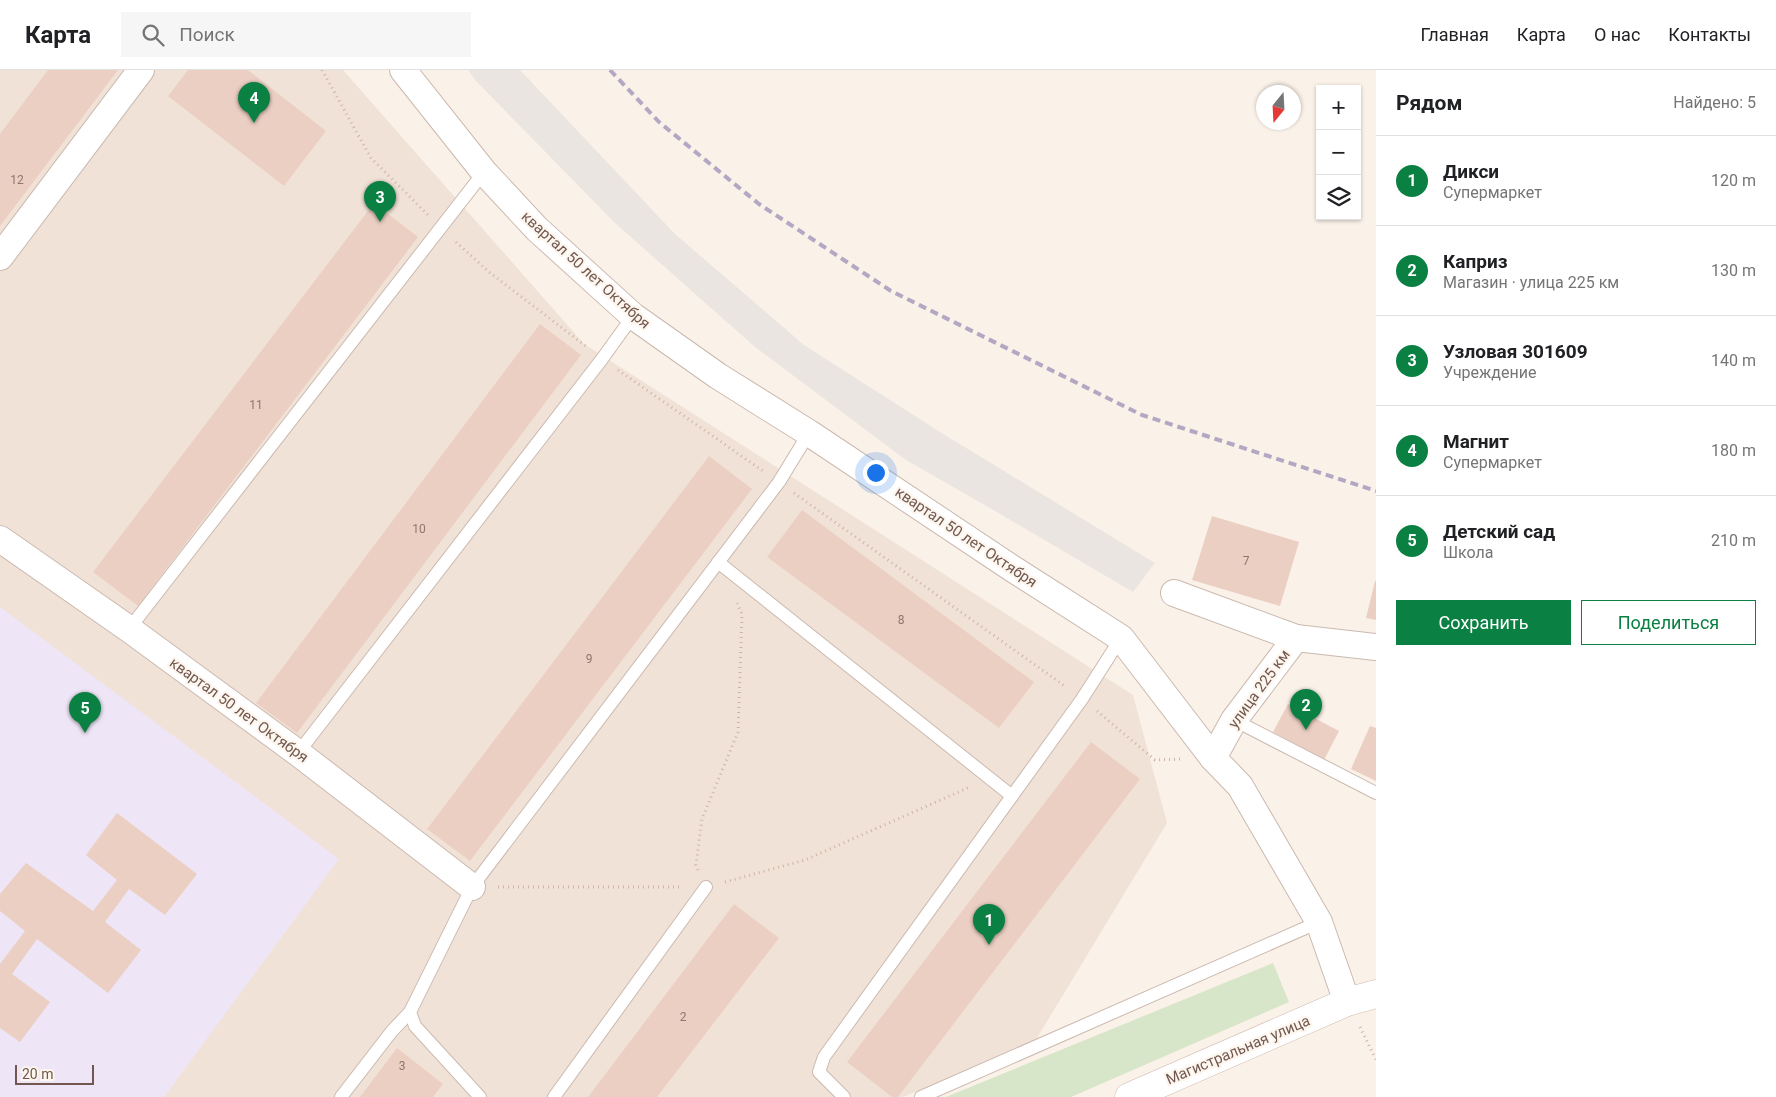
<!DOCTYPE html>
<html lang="ru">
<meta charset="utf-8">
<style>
body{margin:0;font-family:Roboto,sans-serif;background:#f6f6f6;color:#202124}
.controls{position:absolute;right:15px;top:15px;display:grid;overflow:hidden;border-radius:0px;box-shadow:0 1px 4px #0004}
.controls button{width:45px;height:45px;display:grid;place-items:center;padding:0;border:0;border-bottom:1px solid #e0e0e0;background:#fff;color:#202124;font:25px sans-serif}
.compass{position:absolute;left:1256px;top:15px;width:45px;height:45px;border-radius:50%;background:#fff;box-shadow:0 1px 4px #0004;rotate:198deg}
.scale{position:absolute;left:15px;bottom:12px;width:79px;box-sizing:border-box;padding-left:5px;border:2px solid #71574f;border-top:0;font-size:14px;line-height:18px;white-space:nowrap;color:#71574f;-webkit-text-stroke:4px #fdf6ee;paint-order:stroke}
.you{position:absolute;left:875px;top:402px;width:18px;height:18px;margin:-12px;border:4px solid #fff;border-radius:50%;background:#1a73e8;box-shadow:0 0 0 8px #1a73e833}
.badge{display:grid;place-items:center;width:32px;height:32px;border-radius:50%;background:#0b8043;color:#fff;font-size:16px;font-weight:700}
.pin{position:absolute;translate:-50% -41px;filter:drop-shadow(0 1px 2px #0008)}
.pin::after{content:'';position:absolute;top:26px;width:18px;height:15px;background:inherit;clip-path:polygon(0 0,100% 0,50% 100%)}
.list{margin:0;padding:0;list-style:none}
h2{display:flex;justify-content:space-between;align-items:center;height:65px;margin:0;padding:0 20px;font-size:21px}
h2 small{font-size:16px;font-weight:400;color:#757577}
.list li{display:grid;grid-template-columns:32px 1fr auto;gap:15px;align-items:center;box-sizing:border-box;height:90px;padding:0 20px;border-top:1px solid #e0e0e0}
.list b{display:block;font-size:19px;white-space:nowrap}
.list p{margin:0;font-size:16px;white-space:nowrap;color:#757577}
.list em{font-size:16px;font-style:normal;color:#757577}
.actions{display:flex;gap:10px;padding:15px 20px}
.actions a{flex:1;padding:11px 0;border:1px solid #0b8043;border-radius:0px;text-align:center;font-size:18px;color:#0b8043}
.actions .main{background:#0b8043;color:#fff}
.icon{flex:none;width:28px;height:28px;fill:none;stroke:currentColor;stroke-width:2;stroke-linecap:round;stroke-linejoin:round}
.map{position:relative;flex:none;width:1376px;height:1027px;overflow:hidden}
header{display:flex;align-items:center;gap:30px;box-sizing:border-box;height:70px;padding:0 25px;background:#fff;border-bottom:1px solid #e0e0e0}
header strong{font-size:24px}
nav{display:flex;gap:28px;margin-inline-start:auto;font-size:18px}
.search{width:350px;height:45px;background:#f6f6f6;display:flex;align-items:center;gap:12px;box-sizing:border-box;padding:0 18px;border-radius:0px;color:#757577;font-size:19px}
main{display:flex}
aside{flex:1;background:#fff}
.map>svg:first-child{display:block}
.residential{fill:#f1e2d7}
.industrial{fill:#ebe5e1}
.education{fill:#eee5f6}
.green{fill:#d7e6c8}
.building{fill:#eccfc3}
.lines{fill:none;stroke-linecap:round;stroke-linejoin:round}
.lane-casing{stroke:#cbb9af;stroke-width:14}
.street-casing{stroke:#cbb9af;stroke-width:28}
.secondary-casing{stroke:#cfbab0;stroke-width:29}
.path{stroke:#d1b2a6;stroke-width:3;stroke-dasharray:1 4;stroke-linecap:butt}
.lane{stroke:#fff;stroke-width:12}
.street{stroke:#fff;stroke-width:26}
.secondary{stroke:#fff;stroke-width:28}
.rail{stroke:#b3a7c3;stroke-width:4;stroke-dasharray:8 5;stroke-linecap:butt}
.labels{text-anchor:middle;stroke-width:4.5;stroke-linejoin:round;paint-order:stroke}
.number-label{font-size:12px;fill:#90756c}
.street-label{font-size:15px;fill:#71574f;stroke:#fdf6ee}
</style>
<header>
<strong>Карта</strong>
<div class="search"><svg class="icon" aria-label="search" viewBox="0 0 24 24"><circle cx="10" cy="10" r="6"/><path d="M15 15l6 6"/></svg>Поиск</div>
<nav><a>Главная</a><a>Карта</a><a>О нас</a><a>Контакты</a></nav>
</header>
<main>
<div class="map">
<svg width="1376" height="1027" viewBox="0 0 1376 1027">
<rect width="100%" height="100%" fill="#faf1e8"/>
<polygon class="residential" points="0,0 343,0 584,274 1133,625 1167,753 1034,973 903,1027 0,1027"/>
<polygon class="industrial" points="468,0 520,0 675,164 804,275 940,362 1155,493 1133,522 995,441 906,390 755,277 615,153 475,10"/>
<polygon class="education" points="0,537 339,789 164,1027 0,1027"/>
<polygon class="green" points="1273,893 1289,932 1071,1027 946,1027"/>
<g class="building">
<polygon points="48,0 118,0 0,156 0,64"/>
<polygon points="188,0 248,0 326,61 284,116 168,26"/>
<polygon points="374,133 418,167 138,536 93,502"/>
<polygon points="540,254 581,285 297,663 256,633"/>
<polygon points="709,386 752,419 470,791 427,759"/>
<polygon points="802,440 1034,612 999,658 767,487"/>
<polygon points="1212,446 1299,472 1280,536 1192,510"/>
<polygon points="1375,511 1376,511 1376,550 1366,548"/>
<polygon points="1288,634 1339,661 1324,690 1273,662"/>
<polygon points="1370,656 1376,658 1376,711 1351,699"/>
<polygon points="1091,672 1140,709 898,1027 892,1027 847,992"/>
<polygon points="117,743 197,804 165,845 129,819 105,852 141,880 108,923 37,869 12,904 50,932 20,972 0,958 0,894 25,861 0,841 0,824 26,793 93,841 117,810 86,785"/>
<polygon points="734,834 779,868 657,1027 588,1027"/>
<polygon points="397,978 443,1014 433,1027 360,1027"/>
</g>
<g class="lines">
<defs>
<g id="lane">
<polyline points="718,492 1012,726"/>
<polyline points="129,559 484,102"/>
<polyline points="1234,650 1376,723"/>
<polyline points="298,683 602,289 633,246"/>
<polyline points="341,1027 392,961 410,942"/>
<polyline points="480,1027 415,956 410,942 472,817 779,412 809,363"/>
<polyline points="554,1027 706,817"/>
<polyline points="844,1027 819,1002 824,987 1082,629 1121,568"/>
<polyline points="921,1027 1319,852"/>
</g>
<g id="street">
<polyline points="403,0 484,102 537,159 633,246 718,306 809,363 1013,499 1121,568 1213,688 1240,716 1319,852 1347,932"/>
<polyline points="0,187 141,0"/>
<polyline points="0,469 129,559 298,683 472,817"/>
<polyline points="1174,523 1296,568"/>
<polyline points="1213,688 1234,650 1296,568 1376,577"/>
</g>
<polyline id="secondary" points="1129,1027 1347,932 1376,924"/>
</defs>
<use href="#lane" class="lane-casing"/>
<use href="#street" class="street-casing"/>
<use href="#secondary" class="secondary-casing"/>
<g class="path">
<polyline points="322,0 371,88 428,145"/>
<polyline points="456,172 489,202 587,277"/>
<polyline points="618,300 763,401"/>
<polyline points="794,423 1066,617"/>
<polyline points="1097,641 1155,690 1180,689"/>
<polyline points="698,800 696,795 702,749 738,662 742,544 737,533"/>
<polyline points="725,812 805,790 970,717"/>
<polyline points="498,817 682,817"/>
<polyline points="1360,957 1376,990"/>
</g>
<use href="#lane" class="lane"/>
<use href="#street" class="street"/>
<use href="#secondary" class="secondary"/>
<polyline class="rail" points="610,0 659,52 759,134 891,221 1142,345 1376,421"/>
</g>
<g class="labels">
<g class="number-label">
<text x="17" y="114">12</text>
<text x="256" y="339">11</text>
<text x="419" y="463">10</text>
<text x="1246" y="495">7</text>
<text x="901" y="554">8</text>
<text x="589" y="593">9</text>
<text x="683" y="951">2</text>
<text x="402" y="1000">3</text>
</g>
<g class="street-label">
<text transform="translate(586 200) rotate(42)" y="5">квартал 50 лет Октября</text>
<text transform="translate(966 467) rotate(34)" y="5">квартал 50 лет Октября</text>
<text transform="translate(1259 619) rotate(-54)" y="5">улица 225 км</text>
<text transform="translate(239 640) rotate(36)" y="5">квартал 50 лет Октября</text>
<text transform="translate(1238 980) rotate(-23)" y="5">Магистральная улица</text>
</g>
</g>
</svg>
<div class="controls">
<button>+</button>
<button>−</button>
<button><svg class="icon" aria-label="layers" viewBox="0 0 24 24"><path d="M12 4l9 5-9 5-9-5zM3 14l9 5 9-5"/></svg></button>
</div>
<svg class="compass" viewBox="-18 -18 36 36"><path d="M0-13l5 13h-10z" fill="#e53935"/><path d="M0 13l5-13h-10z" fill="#757577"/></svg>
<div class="scale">20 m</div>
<div class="you"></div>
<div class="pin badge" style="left:989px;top:875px">1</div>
<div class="pin badge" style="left:1306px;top:660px">2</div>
<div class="pin badge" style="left:380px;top:152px">3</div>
<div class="pin badge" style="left:254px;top:53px">4</div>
<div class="pin badge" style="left:85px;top:663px">5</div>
</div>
<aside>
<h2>Рядом<small>Найдено: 5</small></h2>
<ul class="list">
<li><span class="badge">1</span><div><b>Дикси</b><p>Супермаркет</p></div><em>120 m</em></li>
<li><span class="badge">2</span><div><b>Каприз</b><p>Магазин · улица 225 км</p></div><em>130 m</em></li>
<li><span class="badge">3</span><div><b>Узловая 301609</b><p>Учреждение</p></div><em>140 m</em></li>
<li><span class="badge">4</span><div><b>Магнит</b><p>Супермаркет</p></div><em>180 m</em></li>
<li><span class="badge">5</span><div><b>Детский сад</b><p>Школа</p></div><em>210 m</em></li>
</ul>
<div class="actions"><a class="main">Сохранить</a><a>Поделиться</a></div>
</aside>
</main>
